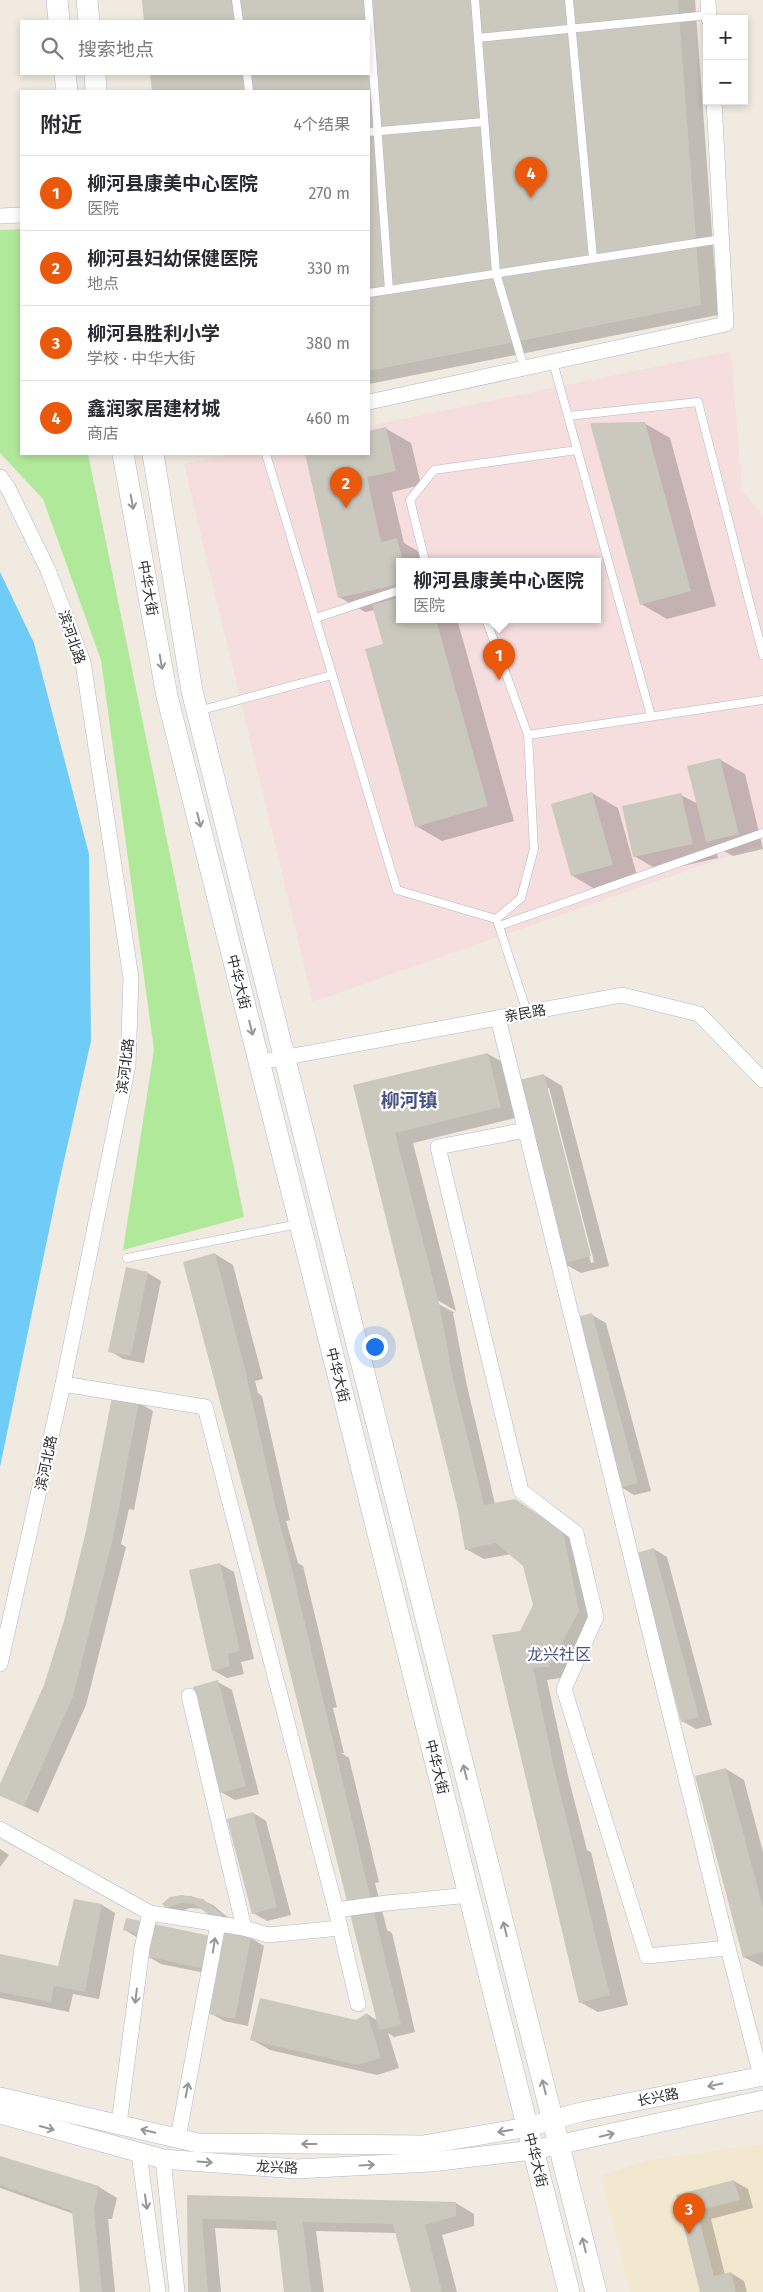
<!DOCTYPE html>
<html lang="zh">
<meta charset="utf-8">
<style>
body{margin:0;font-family:"Fira Sans","Noto Sans SC",sans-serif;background:#f7f7f7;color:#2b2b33}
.controls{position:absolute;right:15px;top:15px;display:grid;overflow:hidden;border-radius:0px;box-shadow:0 2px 8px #0003}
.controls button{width:45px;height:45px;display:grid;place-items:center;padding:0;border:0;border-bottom:1px solid #e1e1e2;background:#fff;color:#2b2b33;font:25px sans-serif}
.you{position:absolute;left:374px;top:1346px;width:18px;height:18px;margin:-12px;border:4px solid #fff;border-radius:50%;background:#1a73e8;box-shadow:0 0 0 8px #1a73e833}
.badge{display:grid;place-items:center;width:32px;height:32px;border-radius:50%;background:#ea580c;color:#fff;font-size:16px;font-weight:700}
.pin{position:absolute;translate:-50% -41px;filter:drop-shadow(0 1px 2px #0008)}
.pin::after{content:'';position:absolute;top:26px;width:18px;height:15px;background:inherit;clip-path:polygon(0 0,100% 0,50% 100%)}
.popup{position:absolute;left:396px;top:558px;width:205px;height:65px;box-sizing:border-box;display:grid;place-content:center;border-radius:0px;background:#fff;filter:drop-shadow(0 1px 4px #0005);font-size:16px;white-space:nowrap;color:#7c7c81}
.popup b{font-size:19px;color:#2b2b33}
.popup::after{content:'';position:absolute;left:50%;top:100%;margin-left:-10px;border:10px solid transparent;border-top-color:#fff}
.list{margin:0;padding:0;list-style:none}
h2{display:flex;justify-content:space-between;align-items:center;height:65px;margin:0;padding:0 20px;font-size:21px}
h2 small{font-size:16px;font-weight:400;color:#7c7c81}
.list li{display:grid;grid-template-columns:32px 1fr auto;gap:15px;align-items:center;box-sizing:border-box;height:75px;padding:0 20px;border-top:1px solid #e1e1e2}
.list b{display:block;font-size:19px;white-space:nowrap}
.list p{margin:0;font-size:16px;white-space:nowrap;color:#7c7c81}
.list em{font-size:16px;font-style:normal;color:#7c7c81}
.icon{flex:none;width:28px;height:28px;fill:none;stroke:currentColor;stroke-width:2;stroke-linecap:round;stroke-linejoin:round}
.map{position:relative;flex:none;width:763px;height:2292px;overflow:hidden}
.search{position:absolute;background:#fff;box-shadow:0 2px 8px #0003;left:20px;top:20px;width:350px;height:55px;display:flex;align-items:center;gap:12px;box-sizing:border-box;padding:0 18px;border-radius:0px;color:#7c7c81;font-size:19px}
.panel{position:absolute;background:#fff;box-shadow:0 2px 8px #0003;left:20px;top:90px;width:350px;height:365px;border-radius:0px}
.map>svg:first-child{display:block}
.education{fill:#f2e8cf}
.medical{fill:#f6dede;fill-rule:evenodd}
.green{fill:#b1e99a}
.water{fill:#6eccf7}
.shadow{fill:#0003;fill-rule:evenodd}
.building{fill:#cbc8be}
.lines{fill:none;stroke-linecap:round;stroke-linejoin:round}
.service-casing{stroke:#b4b6c2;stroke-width:9}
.minor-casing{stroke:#b4b6c2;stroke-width:16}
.tertiary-casing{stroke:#b4b6c2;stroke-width:20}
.secondary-casing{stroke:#b4b6c2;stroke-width:22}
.service{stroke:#fff;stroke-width:8}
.minor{stroke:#fff;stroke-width:15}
.tertiary{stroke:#fff;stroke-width:19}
.secondary{stroke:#fff;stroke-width:21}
.oneway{stroke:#969696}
.labels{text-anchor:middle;stroke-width:4.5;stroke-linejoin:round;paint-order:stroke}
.street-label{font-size:14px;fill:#2e2e2e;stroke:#fff}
.quarter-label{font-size:16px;fill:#4a5283;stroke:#fff}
.district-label{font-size:19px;font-weight:bold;fill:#4a5283;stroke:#fff}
</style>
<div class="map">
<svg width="763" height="2292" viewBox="0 0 763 2292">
<rect width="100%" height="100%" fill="#f0eae0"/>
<polygon class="education" points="763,2144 763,2292 630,2292 601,2176 648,2160"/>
<path class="medical" d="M731 351 742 490 763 516V844L313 1002 184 464 232 454H369V426ZM400 561H598V619H400Z"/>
<polygon class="green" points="21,229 21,454 88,454 244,1217 123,1250 154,1050 101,660 43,499 0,453 0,230"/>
<polygon class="water" points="0,572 34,643 89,854 91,1041 58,1187 0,1467"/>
<g class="shadow">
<polygon points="143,0 695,0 718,315 369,384 369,91 153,91 152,74 369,74 369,21 146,21"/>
<polygon points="644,423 670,438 716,606 667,619 641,604"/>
<polygon points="385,428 411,443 421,485 392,492 404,543 423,554 425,561 400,561 400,619 457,619 514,821 442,841 416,826 385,645 375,610 365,612 339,597 306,454 369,454 369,432"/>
<polygon points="719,759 745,774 763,849 733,856 715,846 718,858 660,871 634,856 681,795 698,804"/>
<polygon points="592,793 618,808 638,879 598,891 573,876"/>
<polygon points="488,1054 506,1064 519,1117 413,1143 456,1311 434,1298 433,1301 455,1313 453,1313 467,1386 495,1504 514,1500 581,1543 597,1622 567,1677 547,1680 569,1780 587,1850 591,1852 628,2005 598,2012 580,2002 521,1632 534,1605 524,1565 511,1554 484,1559 466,1549 459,1509 354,1086"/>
<path d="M544 1075 562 1086 609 1266 581 1273 563 1263ZM546 1088H549L594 1262 591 1263Z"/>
<polygon points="215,1254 233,1265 263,1379 255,1381 258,1393 262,1396 290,1520 286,1521 298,1563 303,1566 337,1707 333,1708 344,1753 341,1753 349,1758 379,1882 375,1883 387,1930 392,1933 415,2032 394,2037 388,2033 399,2068 377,2075 270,2050 252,2040 356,2021 367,2014 378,2021"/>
<polygon points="148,1273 161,1281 144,1363 123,1359 110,1351"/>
<polygon points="592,1315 606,1323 651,1491 634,1495 621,1487"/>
<polygon points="139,1403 153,1411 134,1510 129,1509 121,1544 126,1547 86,1705 38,1813 0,1795 0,1787 45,1685"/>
<polygon points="654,1549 667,1557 712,1725 696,1729 682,1721"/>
<polygon points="220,1564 234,1572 254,1659 241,1662 244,1674 227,1678 213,1670"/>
<polygon points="218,1682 232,1690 259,1794 235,1800 221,1792"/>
<polygon points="726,1769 744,1780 763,1852 763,1967 744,1957"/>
<polygon points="253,1813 266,1821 291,1915 267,1921 253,1913"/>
<polygon points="0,1849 9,1855 0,1867"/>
<polygon points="191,1896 213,1905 231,1920 225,1923 203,1909 190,1908 176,1913 167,1907 170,1898"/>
<polygon points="102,1905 115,1913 99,1999 73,1994 69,2012 0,1998 0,1956 59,1968"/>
<polygon points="125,1930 220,1939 225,1942 251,1938 264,1946 248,2026 224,2021 210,2013 222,1954 219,1954 215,1975 161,1964 147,1956 138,1938"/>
<polygon points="0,2158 99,2187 117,2198 112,2219 108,2219 115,2292 81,2292 74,2214 0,2188"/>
<polygon points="734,2181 748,2189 753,2208 711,2219 725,2275 731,2273 744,2281 747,2292 701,2292 677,2196"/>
<polygon points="456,2203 474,2214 474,2226 442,2235 457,2292 412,2292 397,2233 316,2231 324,2292 286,2292 278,2230 215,2228 221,2292 190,2292 188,2218"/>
</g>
<g class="building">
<polygon points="142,0 678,0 701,305 369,371 369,91 152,91 150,74 369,74 369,21 144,21"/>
<polygon points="645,422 691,591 640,605 590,423"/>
<polygon points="386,427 396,471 367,477 381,542 397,538 403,561 400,561 400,584 338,598 305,454 369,454 369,431"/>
<polygon points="400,597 400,619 436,619 488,806 415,827 365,649 383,644 372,605"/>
<polygon points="720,758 739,834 706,842 687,766"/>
<polygon points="592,792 613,865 571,876 551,804"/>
<polygon points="681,793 693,844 633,857 622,806"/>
<polygon points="488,1053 501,1107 395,1133 439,1303 453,1378 484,1505 515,1499 563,1531 579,1611 549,1667 533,1668 555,1772 610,1995 579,2003 492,1635 520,1631 533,1605 523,1566 496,1543 465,1550 458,1510 353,1085"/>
<polygon points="544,1074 591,1256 562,1264 515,1081"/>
<polygon points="215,1253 245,1369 277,1513 289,1557 401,2025 379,2030 263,1564 183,1262"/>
<polygon points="126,1267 148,1272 131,1356 108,1352"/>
<polygon points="592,1313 638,1483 619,1488 574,1318"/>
<polygon points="112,1397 139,1402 113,1538 73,1697 24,1806 0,1796 0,1784 44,1685 64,1621 86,1531"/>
<polygon points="654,1548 699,1717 681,1722 636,1553"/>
<polygon points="220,1563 240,1651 228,1654 230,1666 212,1671 189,1570"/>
<polygon points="218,1680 246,1786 220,1793 193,1687"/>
<polygon points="726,1768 763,1908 763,1952 743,1958 695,1776"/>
<polygon points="253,1812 277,1907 252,1914 227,1819"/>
<polygon points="182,1895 203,1899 223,1915 215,1919 194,1904 181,1903 166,1908 162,1904 170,1897"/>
<polygon points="74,1899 102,1904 85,1992 54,1986 51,2002 0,1992 0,1954 58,1966"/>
<polygon points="126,1918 220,1938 218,1949 206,1947 201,1968 145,1956 150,1936 123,1930"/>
<polygon points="225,1931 251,1937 235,2019 209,2014"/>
<polygon points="260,1998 356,2020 367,2013 381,2058 358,2065 250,2040"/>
<polygon points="0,2156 99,2186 94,2209 102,2292 80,2292 72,2211 0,2185"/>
<polygon points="734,2180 740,2200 697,2211 714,2276 731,2272 736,2292 700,2292 676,2195"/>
<polygon points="187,2195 456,2202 456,2216 425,2225 442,2292 411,2292 393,2224 303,2222 311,2292 284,2292 276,2221 202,2219 208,2292 188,2292"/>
</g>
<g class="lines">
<defs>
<g id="service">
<polyline points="236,0 239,21"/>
<polyline points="368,0 389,290"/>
<polyline points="475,0 496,273 524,368"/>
<polyline points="569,0 593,258"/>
<polyline points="478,38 709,15"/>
<polyline points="247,74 249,91"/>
<polyline points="369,132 484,122"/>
<polyline points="369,293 722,239"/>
<polyline points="553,362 651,716"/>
<polyline points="568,416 698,402 763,655"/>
<polyline points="266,454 397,890 496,919 521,898 534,849 528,735 763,700"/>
<polyline points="425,561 410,500 434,470 577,450"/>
<polyline points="316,618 400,590"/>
<polyline points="486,619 528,735"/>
<polyline points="198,711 332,675"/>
<polyline points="498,923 527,1012"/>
<polyline points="499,926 763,833"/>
<polyline points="127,1258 298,1224"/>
</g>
<g id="minor">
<polyline points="708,0 709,19"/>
<polyline points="0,216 21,215"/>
<polyline points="369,402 726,324 714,101"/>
<polyline points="0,477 8,488 48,570 83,662 131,978 128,1065 63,1384 0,1664"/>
<polyline points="498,1018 728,1948 761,2076"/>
<polyline points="260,1062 622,995 699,1014 763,1080"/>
<polyline points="526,1130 438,1147 521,1491 576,1533 596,1617 564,1689 647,1956 728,1948"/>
<polyline points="63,1384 205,1407 336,1910 358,2004"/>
<polyline points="0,1829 150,1913 244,1928 189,1696"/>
<polyline points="336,1910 387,1903 470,1895"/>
<polyline points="244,1928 268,1935 340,1928"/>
<polyline points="119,2124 142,1948 150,1913"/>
<polyline points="178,2138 218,1924"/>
<polyline points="139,2154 158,2292"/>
<polyline points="163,2159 177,2292"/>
</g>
<g id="tertiary">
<polyline points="0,2097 198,2143 423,2145 528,2127 581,2112 763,2076"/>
<polyline points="0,2114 163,2159 296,2169 431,2162 534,2150 763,2100"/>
</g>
<g id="secondary">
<polyline points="57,0 59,21"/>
<polyline points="87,0 89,21"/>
<polyline points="65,74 67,91"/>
<polyline points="95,74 96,91"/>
<polyline points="123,454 167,696 569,2292"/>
<polyline points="153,454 192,691 596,2292"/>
</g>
</defs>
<use href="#service" class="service-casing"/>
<use href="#minor" class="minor-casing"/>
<use href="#tertiary" class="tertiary-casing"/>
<use href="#secondary" class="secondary-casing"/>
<use href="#service" class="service"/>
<use href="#minor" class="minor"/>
<use href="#tertiary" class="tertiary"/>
<use href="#secondary" class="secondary"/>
</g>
<defs><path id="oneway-shaft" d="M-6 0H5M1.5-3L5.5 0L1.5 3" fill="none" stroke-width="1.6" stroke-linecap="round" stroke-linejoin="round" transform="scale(1.25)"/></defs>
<g class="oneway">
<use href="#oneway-shaft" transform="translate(132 502) rotate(80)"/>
<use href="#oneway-shaft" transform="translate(161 662) rotate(80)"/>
<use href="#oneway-shaft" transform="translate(199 820) rotate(76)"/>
<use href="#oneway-shaft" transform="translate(251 1028) rotate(76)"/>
<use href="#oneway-shaft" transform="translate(465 1772) rotate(-104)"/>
<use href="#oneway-shaft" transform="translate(505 1929) rotate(-104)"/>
<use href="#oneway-shaft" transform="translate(214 1945) rotate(-81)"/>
<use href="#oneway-shaft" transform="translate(136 1996) rotate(97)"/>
<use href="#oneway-shaft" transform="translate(715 2085) rotate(169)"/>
<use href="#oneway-shaft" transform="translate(544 2087) rotate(-104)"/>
<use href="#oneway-shaft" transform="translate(187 2090) rotate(-79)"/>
<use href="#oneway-shaft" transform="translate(47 2128) rotate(16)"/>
<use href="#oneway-shaft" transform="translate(148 2131) rotate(-167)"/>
<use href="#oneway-shaft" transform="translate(505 2131) rotate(170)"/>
<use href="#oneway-shaft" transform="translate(607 2135) rotate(-13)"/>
<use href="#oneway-shaft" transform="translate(309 2144) rotate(-180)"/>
<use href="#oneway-shaft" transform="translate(205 2162) rotate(4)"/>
<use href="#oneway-shaft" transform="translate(367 2165) rotate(-3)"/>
<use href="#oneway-shaft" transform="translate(146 2202) rotate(82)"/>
<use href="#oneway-shaft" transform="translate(584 2245) rotate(-104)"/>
</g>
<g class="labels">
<g class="street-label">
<text transform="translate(148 588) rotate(80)" y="5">中华大街</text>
<text transform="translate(72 637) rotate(71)" y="5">滨河北路</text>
<text transform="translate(239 982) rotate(76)" y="5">中华大街</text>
<text transform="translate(525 1013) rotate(-10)" y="5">亲民路</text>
<text transform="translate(125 1066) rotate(-83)" y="5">滨河北路</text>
<text transform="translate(338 1375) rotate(76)" y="5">中华大街</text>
<text transform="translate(46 1463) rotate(-78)" y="5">滨河北路</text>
<text transform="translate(437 1767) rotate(76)" y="5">中华大街</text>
<text transform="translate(658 2097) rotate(-11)" y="5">长兴路</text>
<text transform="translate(536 2160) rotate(76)" y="5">中华大街</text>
<text transform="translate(277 2167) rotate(3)" y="5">龙兴路</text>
</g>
<g class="quarter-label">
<text x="559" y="1660">龙兴社区</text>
</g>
<g class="district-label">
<text x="409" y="1107">柳河镇</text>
</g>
</g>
</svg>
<div class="controls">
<button>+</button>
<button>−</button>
</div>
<div class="you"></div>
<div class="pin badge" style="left:499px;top:680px">1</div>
<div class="popup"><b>柳河县康美中心医院</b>医院</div>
<div class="pin badge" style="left:346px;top:508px">2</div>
<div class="pin badge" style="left:689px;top:2234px">3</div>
<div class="pin badge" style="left:531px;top:198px">4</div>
<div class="search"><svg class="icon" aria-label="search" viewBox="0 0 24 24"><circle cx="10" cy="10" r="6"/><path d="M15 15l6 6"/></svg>搜索地点</div>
<section class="panel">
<h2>附近<small>4个结果</small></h2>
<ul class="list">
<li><span class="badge">1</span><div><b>柳河县康美中心医院</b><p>医院</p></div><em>270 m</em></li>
<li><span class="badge">2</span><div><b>柳河县妇幼保健医院</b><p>地点</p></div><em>330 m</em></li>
<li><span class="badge">3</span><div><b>柳河县胜利小学</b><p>学校 · 中华大街</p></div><em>380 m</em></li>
<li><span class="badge">4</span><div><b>鑫润家居建材城</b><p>商店</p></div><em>460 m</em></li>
</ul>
</section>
</div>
